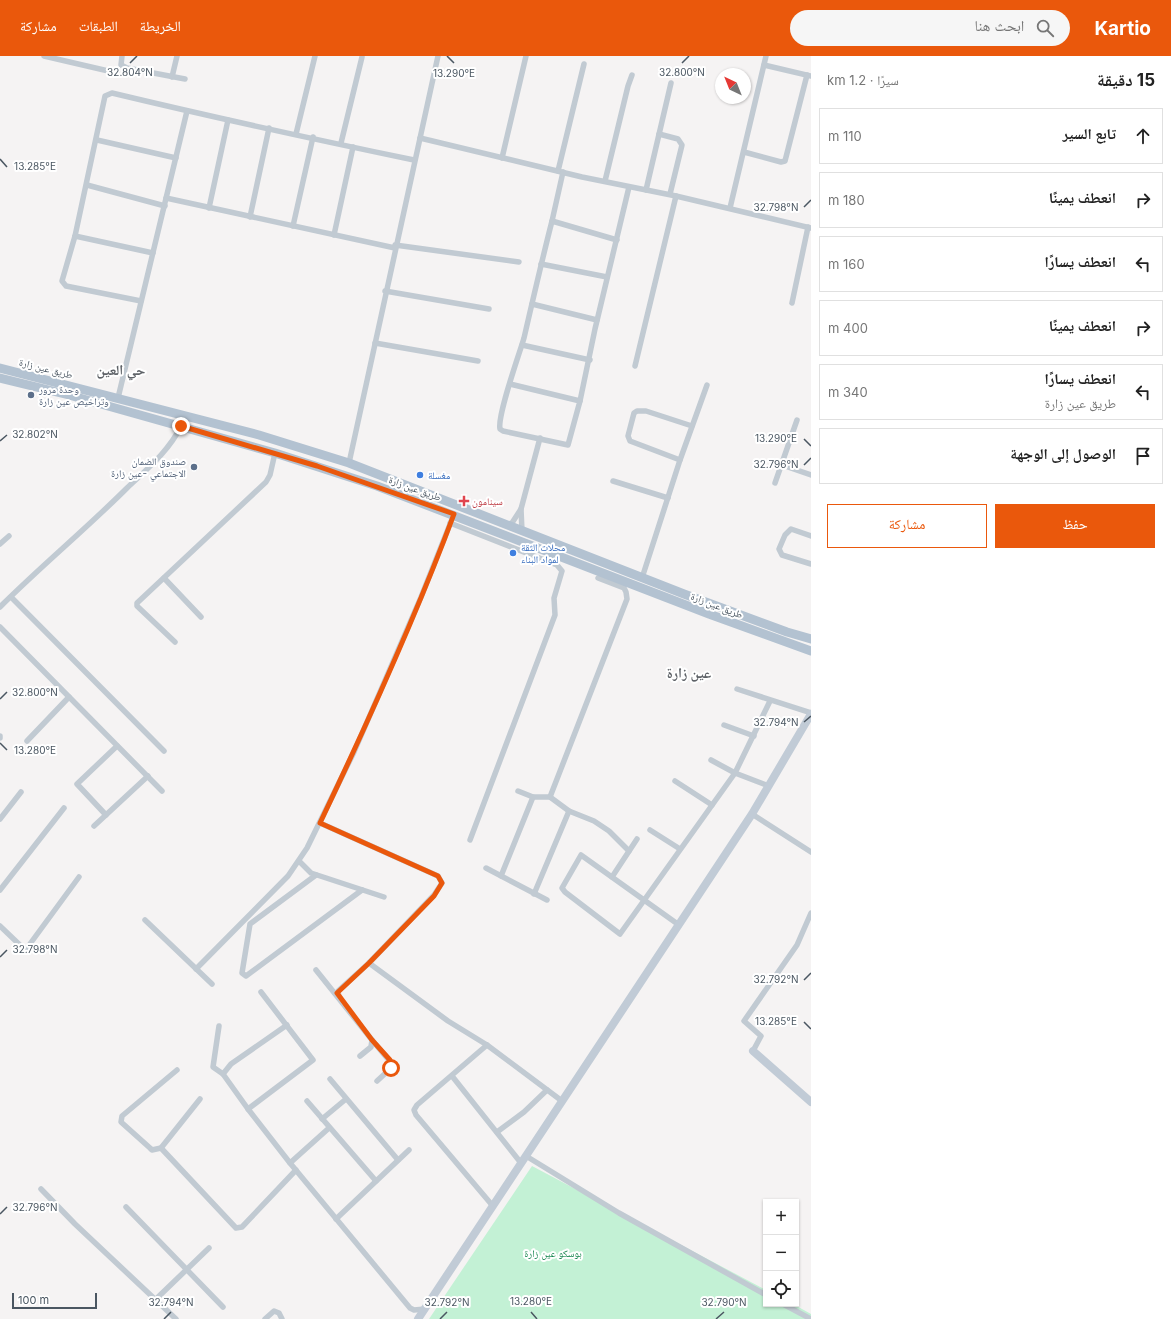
<!DOCTYPE html>
<html lang="ar">
<meta charset="utf-8">
<style>
body{margin:0;font-family:Inter,"Noto Naskh Arabic",sans-serif;background:#f6f6f6;color:#222;direction:rtl}
.controls{position:absolute;right:12px;bottom:12px;display:grid;overflow:hidden;border-radius:0px;box-shadow:0 1px 3px #0004}
.controls button{width:36px;height:36px;display:grid;place-items:center;padding:0;border:0;border-bottom:1px solid #e0e0e0;background:#fff;color:#222;font:20px sans-serif}
.compass{position:absolute;left:715px;top:12px;width:36px;height:36px;border-radius:50%;background:#fff;box-shadow:0 1px 3px #0004;rotate:317deg}
.scale{position:absolute;left:12px;bottom:10px;width:85px;box-sizing:border-box;padding-left:4px;border:2px solid #4a5661;border-top:0;font-size:11px;line-height:14px;white-space:nowrap;color:#4a5661;-webkit-text-stroke:3px #fff;paint-order:stroke}
.stop{position:absolute;width:12px;height:12px;margin:-9px;border:3px solid #ea580c;border-radius:50%;background:#fff}
.stop.end{background:#ea580c;border-color:#fff;box-shadow:0 1px 4px #0008}
.list{margin:0;padding:0;list-style:none}
h2{display:flex;justify-content:space-between;align-items:center;height:52px;margin:0;padding:0 16px;font-size:17px}
h2 small{font-size:13px;font-weight:400;color:#767676}
.list li{display:grid;grid-template-columns:26px 1fr auto;gap:12px;align-items:center;box-sizing:border-box;height:56px;margin:0 8px 8px;padding:0 8px;border:1px solid #e0e0e0;border-radius:0px}
.list b{display:block;font-size:15px;white-space:nowrap}
.list p{margin:0;font-size:13px;white-space:nowrap;color:#767676}
.list em{font-size:13px;font-style:normal;color:#767676}
.actions{display:flex;gap:8px;padding:12px 16px}
.actions a{flex:1;padding:9px 0;border:1px solid #ea580c;border-radius:0px;text-align:center;font-size:14px;color:#ea580c}
.actions .main{background:#ea580c;color:#fff}
.icon{flex:none;width:22px;height:22px;fill:none;stroke:currentColor;stroke-width:2;stroke-linecap:round;stroke-linejoin:round}
.map{position:relative;flex:none;width:811px;height:1263px;overflow:hidden;direction:ltr}
header{display:flex;align-items:center;gap:24px;box-sizing:border-box;height:56px;padding:0 20px;background:#ea580c;color:#fff}
header strong{font-size:19px}
nav{display:flex;gap:22px;margin-inline-start:auto;font-size:14px}
.search{width:280px;height:36px;background:#f6f6f6;display:flex;align-items:center;gap:10px;box-sizing:border-box;padding:0 14px;border-radius:22px;color:#767676;font-size:15px}
main{display:flex}
aside{flex:1;background:#fff}
.map>svg:first-child{display:block}
.green{fill:#c3f1d5}
.lines{fill:none;stroke-linecap:round;stroke-linejoin:round}
.street{stroke:#c1cad2;stroke-width:5.5}
.secondary{stroke:#c1cbd6;stroke-width:8}
.primary{stroke:#b3c2d1;stroke-width:9}
.route{stroke:#ea580c;stroke-width:5}
.ticks{fill:none;stroke:#4a5661;stroke-width:1.5}
.service-dot{fill:#5c6f8a;stroke:#fff;stroke-width:1.5}
.shop-dot{fill:#3f7fe0;stroke:#fff;stroke-width:1.5}
.health-dot{fill:#e0444e;stroke:#fff;stroke-width:1.5}
.labels{text-anchor:middle;stroke-width:4;stroke-linejoin:round;paint-order:stroke}
.street-label{font-size:10px;fill:#4a5661;stroke:#fff}
.service-label{font-size:10px;fill:#4e5e75;stroke:#fff;text-anchor:start}
.shop-label{font-size:10px;fill:#366cbe;stroke:#fff;text-anchor:start}
.health-label{font-size:10px;fill:#be3a42;stroke:#fff;text-anchor:start}
.park-label{font-size:10px;fill:#17864f;stroke:#fff}
.district-label{font-size:14px;font-weight:bold;fill:#5f6368;stroke:#fff}
.ticks-label{font-size:10px;text-anchor:middle;fill:#4a5661;stroke:#fff;stroke-width:4;stroke-linejoin:round;paint-order:stroke}
</style>
<header>
<strong>Kartio</strong>
<div class="search"><svg class="icon" aria-label="search" viewBox="0 0 24 24"><circle cx="10" cy="10" r="6"/><path d="M15 15l6 6"/></svg>ابحث هنا</div>
<nav><a>الخريطة</a><a>الطبقات</a><a>مشاركة</a></nav>
</header>
<main>
<aside>
<h2>15 دقيقة<small>سيرًا · 1.2 km</small></h2>
<ul class="list">
<li><svg class="icon" aria-label="ahead" viewBox="0 0 24 24"><path d="M12 20V5M6 11l6-6 6 6"/></svg><div><b>تابع السير</b></div><em>110 m</em></li>
<li><svg class="icon" aria-label="right" viewBox="0 0 24 24"><path d="M7 20v-9h11M14 6l5 5-5 5"/></svg><div><b>انعطف يمينًا</b></div><em>180 m</em></li>
<li><svg class="icon" aria-label="left" viewBox="0 0 24 24"><path d="M17 20v-9H6M10 6l-5 5 5 5"/></svg><div><b>انعطف يسارًا</b></div><em>160 m</em></li>
<li><svg class="icon" aria-label="right" viewBox="0 0 24 24"><path d="M7 20v-9h11M14 6l5 5-5 5"/></svg><div><b>انعطف يمينًا</b></div><em>400 m</em></li>
<li><svg class="icon" aria-label="left" viewBox="0 0 24 24"><path d="M17 20v-9H6M10 6l-5 5 5 5"/></svg><div><b>انعطف يسارًا</b><p>طريق عين زارة</p></div><em>340 m</em></li>
<li><svg class="icon" aria-label="arrive" viewBox="0 0 24 24"><path d="M6 21V4h12l-3 4 3 4H6"/></svg><div><b>الوصول إلى الوجهة</b></div></li>
</ul>
<div class="actions"><a class="main">حفظ</a><a>مشاركة</a></div>
</aside>
<div class="map">
<svg width="811" height="1263" viewBox="0 0 811 1263">
<rect width="100%" height="100%" fill="#f5f3f3"/>
<polygon class="green" points="532,1110 766,1234 766,1248 793,1248 811,1258 811,1263 429,1263"/>
<g class="lines">
<g class="street">
<polyline points="44,0 117,17"/>
<polyline points="122,0 121,9 127,12 185,23"/>
<polyline points="764,9 811,20"/>
<polyline points="172,21 177,0"/>
<polyline points="296,78 315,0"/>
<polyline points="659,78 678,83 682,89 670,138"/>
<polyline points="420,82 582,121 676,140 811,172"/>
<polyline points="97,84 176,102"/>
<polyline points="341,87 362,1"/>
<polyline points="744,96 781,106 785,105 807,19"/>
<polyline points="502,102 526,0"/>
<polyline points="558,115 584,8"/>
<polyline points="605,125 628,30 632,19"/>
<polyline points="87,129 165,150"/>
<polyline points="646,134 671,27"/>
<polyline points="166,142 395,192"/>
<polyline points="209,152 228,64"/>
<polyline points="730,152 766,0"/>
<polyline points="250,161 269,72"/>
<polyline points="552,165 563,116"/>
<polyline points="293,170 313,81"/>
<polyline points="334,179 353,91"/>
<polyline points="75,180 153,197"/>
<polyline points="395,189 519,206"/>
<polyline points="541,208 607,221"/>
<polyline points="385,235 489,253"/>
<path d="M141 245 66 230 62 225 75 180 105 40 112 37C212 61 313 83 414 104"/>
<polyline points="792,247 808,171"/>
<polyline points="532,248 597,264"/>
<polyline points="375,287 478,305"/>
<polyline points="522,289 590,304"/>
<polyline points="635,310 676,140"/>
<path d="M510 328 580 345 568 389 503 375 500 373C497 360 519 299 524 282 533 243 542 204 552 165L617 184"/>
<polyline points="118,342 187,55"/>
<polyline points="580,345 595,273 629,131"/>
<polyline points="680,404 630,385 628,380 634,357 637,355 646,355 692,370"/>
<polyline points="349,407 438,0"/>
<polyline points="782,409 811,419"/>
<polyline points="613,425 668,442"/>
<polyline points="775,427 797,364"/>
<polyline points="450,467 557,509 562,515 554,542 555,559 470,784"/>
<polyline points="510,470 521,453"/>
<polyline points="522,475 521,453 540,382"/>
<polyline points="811,480 791,473 785,479 779,493 782,499 811,508"/>
<polyline points="0,488 9,480"/>
<polyline points="164,522 201,561"/>
<polyline points="642,522 680,404 707,329"/>
<polyline points="11,541 164,695"/>
<path d="M0 551C41 510 86 473 127 432 147 413 169 395 181 370"/>
<polyline points="0,571 162,735"/>
<polyline points="175,586 137,550 137,547 266,426 270,419 275,397"/>
<polyline points="737,633 811,657"/>
<polyline points="724,669 754,680"/>
<polyline points="0,680 0,682"/>
<polyline points="27,685 69,641"/>
<polyline points="711,704 735,717 769,730"/>
<polyline points="675,725 712,749"/>
<polyline points="518,735 533,741 550,741 569,755 594,765 609,775 629,795"/>
<polyline points="550,741 627,543 626,536 624,532 598,522"/>
<polyline points="752,758 811,796"/>
<polyline points="106,759 77,728 117,690"/>
<polyline points="0,763 21,736"/>
<polyline points="320,767 438,820 442,827 434,839 369,907 338,935 339,942"/>
<polyline points="94,770 148,720"/>
<polyline points="650,774 680,793"/>
<polyline points="299,805 311,817 384,841"/>
<polyline points="486,812 547,844"/>
<polyline points="316,819 250,868 242,917 246,920 362,834"/>
<polyline points="501,820 533,741"/>
<polyline points="612,821 637,783"/>
<polyline points="0,834 64,752"/>
<polyline points="534,838 569,755"/>
<polyline points="145,864 212,928"/>
<polyline points="679,869 581,799 562,832 565,836 620,878 735,717 770,645"/>
<polyline points="0,870 23,892 27,892 79,821"/>
<polyline points="369,907 448,965 487,989 562,1045"/>
<polyline points="196,913 288,820 307,792 354,696 421,541 454,458"/>
<polyline points="316,914 372,984 371,991 360,1000"/>
<polyline points="287,969 231,1008 223,1018 248,1053 290,1107 410,1252 414,1254 425,1253"/>
<polyline points="219,970 213,1011 223,1018"/>
<polyline points="372,984 392,1008 390,1013 377,1025"/>
<polyline points="487,989 417,1049 414,1054 416,1059 492,1149"/>
<polyline points="753,995 761,980 744,965 797,889 811,857"/>
<polyline points="177,1014 122,1060 121,1066 150,1092 152,1094 161,1092 200,1043"/>
<polyline points="452,1020 521,1107"/>
<polyline points="330,1023 398,1104"/>
<polyline points="307,1045 376,1125"/>
<polyline points="248,1053 313,1004 261,936"/>
<polyline points="322,1063 346,1043"/>
<polyline points="497,1076 524,1056 547,1034"/>
<polyline points="161,1092 236,1172 242,1171 296,1114"/>
<polyline points="526,1100 619,1157 766,1239"/>
<polyline points="290,1107 329,1072"/>
<polyline points="41,1133 75,1168 176,1263"/>
<polyline points="126,1151 223,1251"/>
<polyline points="336,1163 409,1094"/>
<polyline points="155,1244 209,1192"/>
<polyline points="783,1248 811,1263"/>
<polyline points="265,1263 274,1255 279,1257 282,1263"/>
</g>
<g class="secondary">
<polyline points="753,995 811,1046"/>
<polyline points="418,1263 752,758 811,658"/>
</g>
<g class="primary">
<polyline points="0,312 259,379 349,407 684,538 787,576 811,583"/>
<polyline points="0,322 69,339 275,397 377,430 709,558 811,595"/>
</g>
</g>
<g class="lines">
<path class="route" d="M181 370 317 410 454 458C415 563 368 666 320 767L438 820 442 827 434 840 369 907 337 937 372 984 390 1004 391 1012"/>
</g>
<path class="ticks" d="M447 0 454 7M130 7 137 0M682 7 689 0M0 103 7 111M804 151 811 144M804 383 811 390M0 385 7 379M804 409 811 402M0 643 7 636M804 666 811 660M0 687 7 694M0 901 7 894M804 924 811 917M804 966 811 973M0 1158 7 1151M531 1256 537 1263M164 1263 171 1256M440 1263 447 1256M716 1263 724 1256"/>
<g class="service-dot">
<circle cx="31" cy="339" r="4"/>
<circle cx="194" cy="411" r="4"/>
</g>
<g class="shop-dot">
<circle cx="420" cy="419" r="4"/>
<circle cx="513" cy="497" r="4"/>
</g>
<path class="health-dot" d="M462 439h4v4h4v4h-4v4h-4v-4h-4v-4h4z"/>
<g class="labels">
<g class="street-label">
<text transform="translate(46 312) rotate(14)" y="4">طريق عين زارة</text>
<text transform="translate(415 432) rotate(20)" y="4">طريق عين زارة</text>
<text transform="translate(717 549) rotate(21)" y="4">طريق عين زارة</text>
</g>
<g class="service-label">
<text x="39" y="337">وحدة مرور<tspan x="39" dy="12">وتراخيص عين زارة</tspan></text>
<text x="186" y="409" text-anchor="end">صندوق الضمان<tspan x="186" dy="12">الاجتماعي -عين زارة</tspan></text>
</g>
<g class="shop-label">
<text x="428" y="423">مغسلة</text>
<text x="521" y="495">محلات الثقة<tspan x="521" dy="12">لمواد البناء</tspan></text>
</g>
<g class="health-label">
<text x="472" y="449">سينامون</text>
</g>
<g class="park-label">
<text x="553" y="1201">بوسكو عين زارة</text>
</g>
<g class="district-label">
<text x="121" y="319">حي العين</text>
<text x="689" y="622">عين زارة</text>
</g>
</g>
<g class="ticks-label">
<text x="130" y="20">32.804°N</text>
<text x="682" y="20">32.800°N</text>
<text x="454" y="21">13.290°E</text>
<text x="35" y="114">13.285°E</text>
<text x="776" y="155">32.798°N</text>
<text x="35" y="382">32.802°N</text>
<text x="776" y="386">13.290°E</text>
<text x="776" y="412">32.796°N</text>
<text x="35" y="640">32.800°N</text>
<text x="776" y="670">32.794°N</text>
<text x="35" y="698">13.280°E</text>
<text x="35" y="897">32.798°N</text>
<text x="776" y="927">32.792°N</text>
<text x="776" y="969">13.285°E</text>
<text x="35" y="1155">32.796°N</text>
<text x="531" y="1249">13.280°E</text>
<text x="171" y="1250">32.794°N</text>
<text x="447" y="1250">32.792°N</text>
<text x="724" y="1250">32.790°N</text>
</g>
</svg>
<div class="controls">
<button>+</button>
<button>−</button>
<button><svg class="icon" aria-label="locate" viewBox="0 0 24 24"><circle cx="12" cy="12" r="6"/><path d="M12 2v4M12 18v4M2 12h4M18 12h4"/></svg></button>
</div>
<svg class="compass" viewBox="-18 -18 36 36"><path d="M0-13l5 13h-10z" fill="#e53935"/><path d="M0 13l5-13h-10z" fill="#767676"/></svg>
<div class="scale">100 m</div>
<div class="stop" style="left:391px;top:1012px"></div>
<div class="stop end" style="left:181px;top:370px"></div>
</div>
</main>
